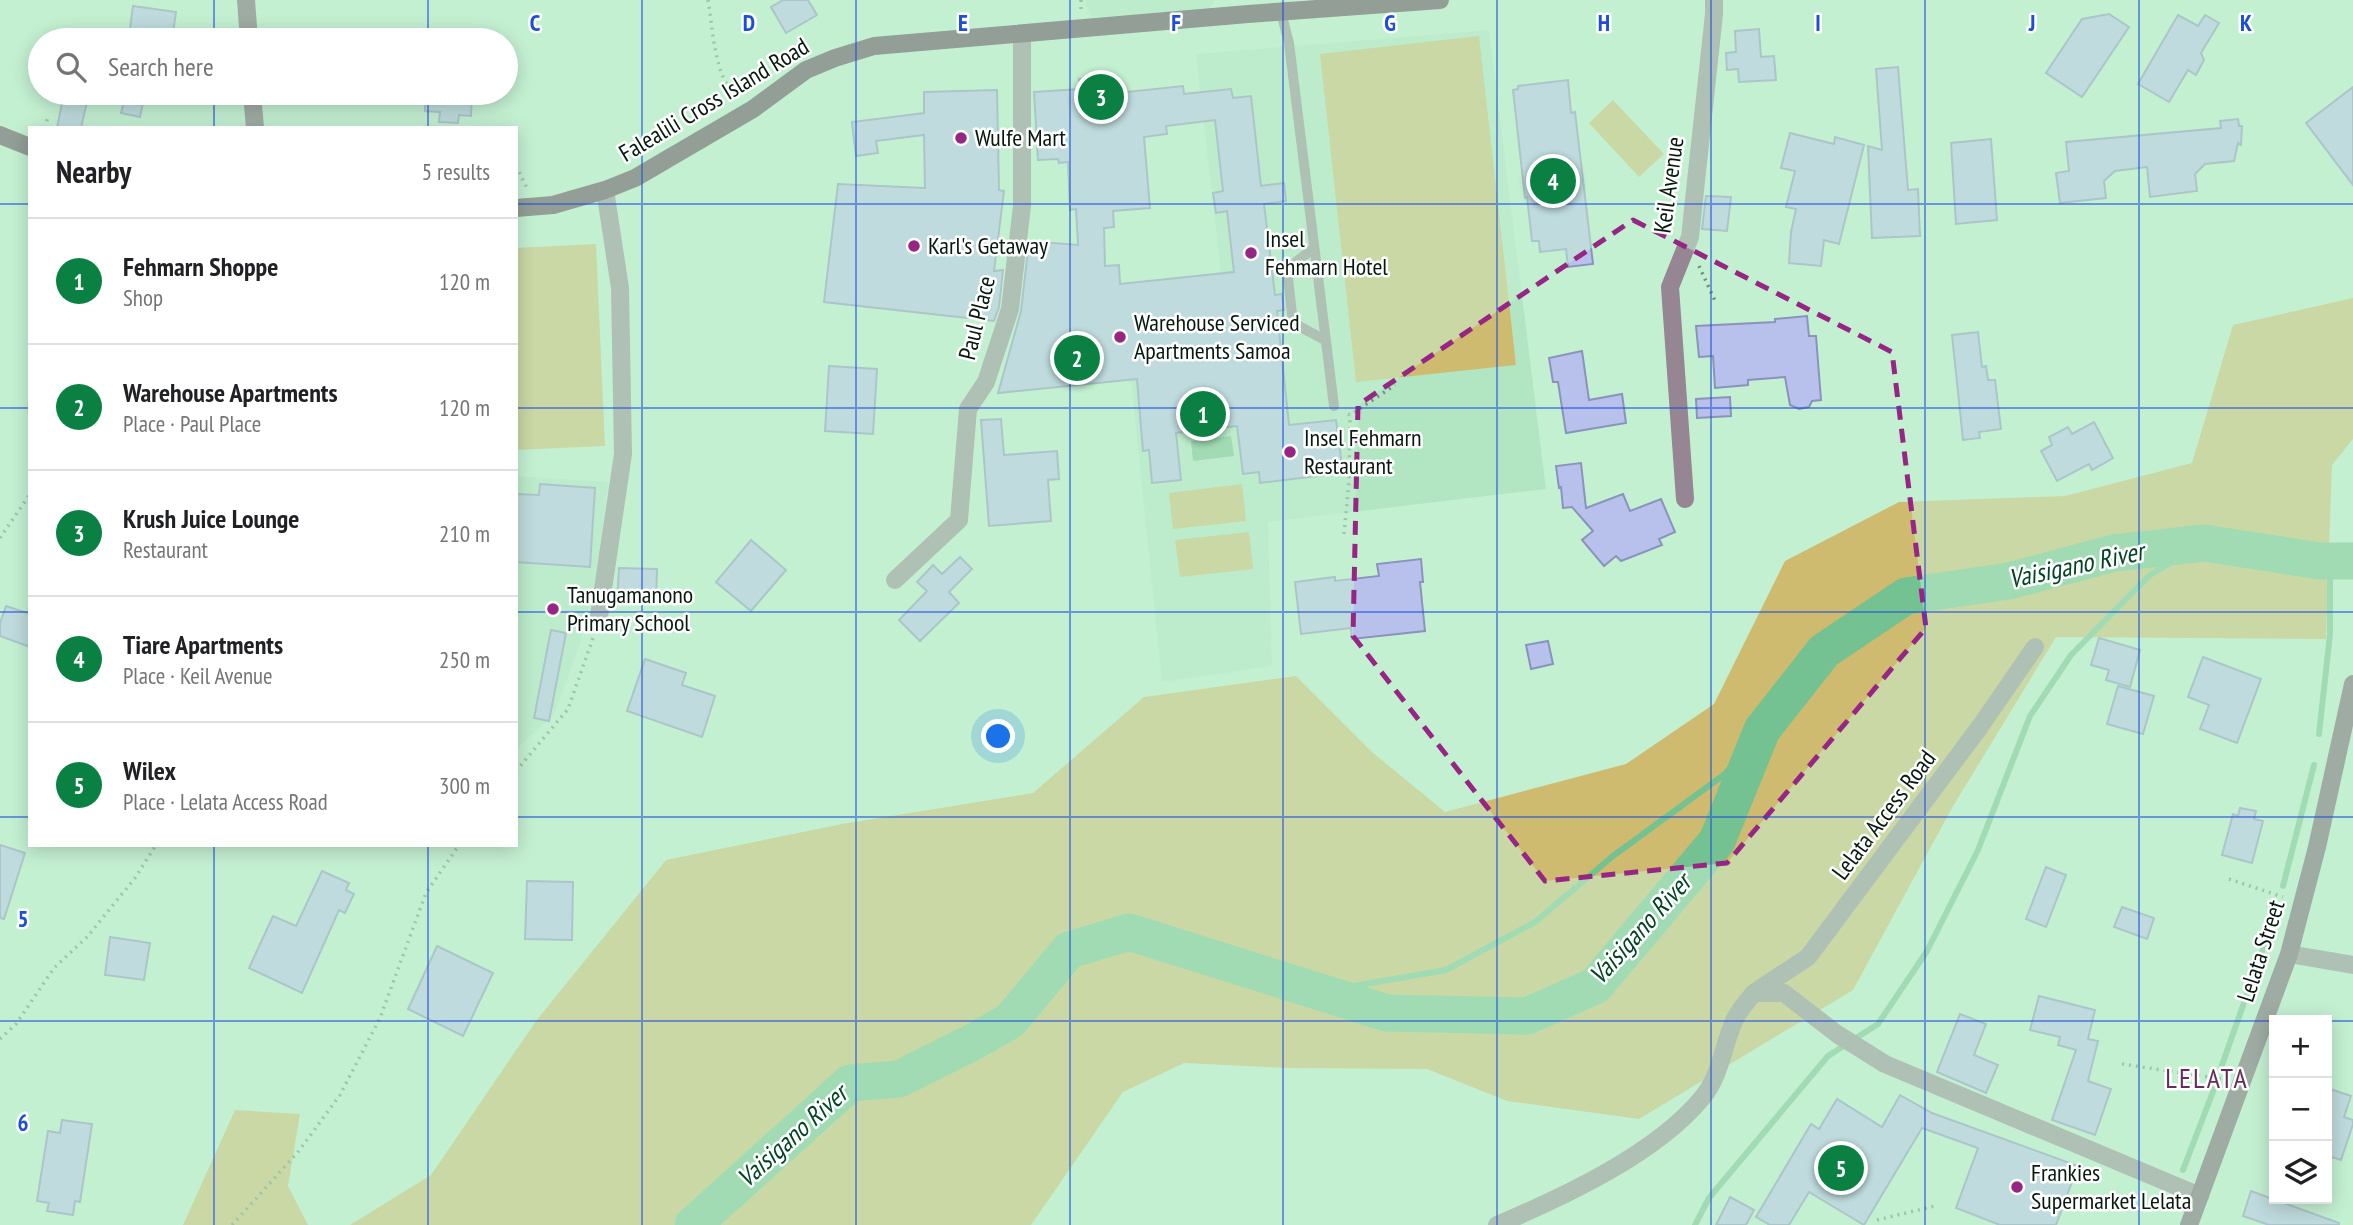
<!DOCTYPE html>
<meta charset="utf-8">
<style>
body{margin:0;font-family:"PT Sans Narrow",sans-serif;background:#f2f2f2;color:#202124}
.controls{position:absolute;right:21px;bottom:21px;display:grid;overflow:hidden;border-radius:0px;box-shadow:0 4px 18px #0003}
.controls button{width:63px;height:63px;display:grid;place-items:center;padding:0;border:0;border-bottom:2px solid #e0e0e0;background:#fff;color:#202124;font:35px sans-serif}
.you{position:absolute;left:999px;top:737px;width:24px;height:24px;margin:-18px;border:5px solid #fff;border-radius:50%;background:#1a73e8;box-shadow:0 0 0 10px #1a73e833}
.badge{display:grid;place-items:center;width:46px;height:46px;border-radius:50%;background:#0b8043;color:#fff;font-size:23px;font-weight:700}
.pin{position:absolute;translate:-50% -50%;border:4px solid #fff;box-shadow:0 2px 7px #0006}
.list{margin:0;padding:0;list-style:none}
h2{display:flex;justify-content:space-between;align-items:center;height:91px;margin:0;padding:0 28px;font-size:30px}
h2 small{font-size:23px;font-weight:400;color:#757577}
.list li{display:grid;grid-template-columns:46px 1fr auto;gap:21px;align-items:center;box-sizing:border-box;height:126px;padding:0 28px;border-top:2px solid #e0e0e0}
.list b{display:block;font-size:26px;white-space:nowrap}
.list p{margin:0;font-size:23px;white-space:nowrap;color:#757577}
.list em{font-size:23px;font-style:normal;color:#757577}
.icon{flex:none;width:38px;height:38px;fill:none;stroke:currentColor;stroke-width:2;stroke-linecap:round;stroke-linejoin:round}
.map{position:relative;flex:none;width:2353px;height:1225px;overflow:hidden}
.search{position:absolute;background:#fff;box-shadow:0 4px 18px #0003;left:28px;top:28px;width:490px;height:77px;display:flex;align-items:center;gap:18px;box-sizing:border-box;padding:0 24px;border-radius:38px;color:#757577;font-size:26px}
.panel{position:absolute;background:#fff;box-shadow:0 4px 18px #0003;left:28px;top:126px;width:490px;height:721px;border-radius:0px}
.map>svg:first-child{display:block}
.built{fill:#b2e6c3}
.green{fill:#cfbb70}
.water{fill:#74c291}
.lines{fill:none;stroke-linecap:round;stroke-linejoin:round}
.stream{stroke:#74c291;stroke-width:6}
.river{stroke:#74c291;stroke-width:37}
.building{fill:#b8c1ec;stroke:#8a93bc;stroke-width:2;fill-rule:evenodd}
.path{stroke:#6f8f7a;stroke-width:3.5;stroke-dasharray:2 5;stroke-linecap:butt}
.lane{stroke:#968592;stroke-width:10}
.street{stroke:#968592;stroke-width:18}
.secondary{stroke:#71596b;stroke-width:18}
.primary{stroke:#563a4f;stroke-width:18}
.marked{fill:none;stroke:#962584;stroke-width:5;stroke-dasharray:14 9;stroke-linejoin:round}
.grid{fill:none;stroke:#1d4ed8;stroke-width:2;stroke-opacity:0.55}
.poi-dot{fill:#962584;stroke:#fff;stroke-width:2.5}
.labels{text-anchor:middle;stroke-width:5;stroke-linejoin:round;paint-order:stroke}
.street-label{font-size:24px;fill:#07180e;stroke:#fff}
.poi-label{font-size:24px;fill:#07180e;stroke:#fff;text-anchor:start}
.water-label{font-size:26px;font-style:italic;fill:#034425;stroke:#fff}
.quarter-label{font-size:28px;letter-spacing:2px;fill:#652e5a;stroke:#fff}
.grid-label{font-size:23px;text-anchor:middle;font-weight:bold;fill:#1d4ed8;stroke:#fff;stroke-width:5;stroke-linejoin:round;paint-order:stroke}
</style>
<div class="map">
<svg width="2353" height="1225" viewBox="0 0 2353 1225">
<rect width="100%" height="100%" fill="#c4f0d2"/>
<g class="built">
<polygon points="1087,0 1215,0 1208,11 1092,17 1086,5"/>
<polygon points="1489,30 1546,489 1268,522 1272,666 1162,682 1131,379 1221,274 1196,54"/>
<polygon points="516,476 608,482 597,577 581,641 554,715 516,749"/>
</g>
<g class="green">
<polygon points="1479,36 1516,365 1356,382 1320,54"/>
<polygon points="1613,100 1664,154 1639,177 1589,123"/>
<polygon points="596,244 605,446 516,450 516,248"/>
<polygon points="2353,298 2353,439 2332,465 2326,639 2056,637 1952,808 1853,990 1639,1119 1507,1101 1427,1069 1287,1068 1184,1063 1123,1092 1031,1225 350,1225 431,1175 536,1021 666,860 842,824 1033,793 1144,697 1296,676 1372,752 1445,812 1626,764 1714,704 1785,561 1899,502 2065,496 2192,463 2233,325"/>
<polygon points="1242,484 1246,521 1173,529 1169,493"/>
<polygon points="1249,532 1253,569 1180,577 1175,540"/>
<polygon points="235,1110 300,1114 288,1186 308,1225 183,1225"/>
</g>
<polygon class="water" points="1231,436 1234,456 1193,461 1191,441"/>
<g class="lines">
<g class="stream">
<polyline points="2319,734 2330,634 2330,561"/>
<polyline points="2283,886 2314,765"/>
<polyline points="1319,992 1446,970 1535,922 1613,856 1725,774 1762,730"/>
<polyline points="2221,1068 2278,906"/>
<polyline points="2183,1170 2214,1089"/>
<polyline points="2170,1207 2172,1203"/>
<polyline points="1695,1225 1709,1198 1828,1056 1878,1024 1927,951 1978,850 2030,716 2071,655 2150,575 2204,543"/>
</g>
<polyline class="river" points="693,1225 850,1083 899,1079 971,1043 1010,1021 1069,950 1129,932 1387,1013 1527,1016 1595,986 1717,841 1762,730 1824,651 1906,596 2009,581 2114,553 2204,543 2320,561 2353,561"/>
</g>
<g class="building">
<polygon points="783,0 808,0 817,15 786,33 771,7"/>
<polygon points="133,6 176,12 172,40 129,36"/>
<polygon points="2109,14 2129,27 2082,97 2046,73 2082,19"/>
<polygon points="2178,15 2198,26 2205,15 2219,23 2201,53 2204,60 2196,75 2188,70 2169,102 2138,84"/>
<polygon points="1759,29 1761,57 1774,56 1776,80 1739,82 1738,69 1727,70 1726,53 1736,52 1735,31"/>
<polygon points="1898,67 1908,190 1918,189 1920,236 1872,238 1868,146 1882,150 1876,69"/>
<path d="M1116 77 1118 93 1183 86 1184 94 1231 89 1233 98 1251 96 1261 186 1284 183 1286 201 1264 204 1275 295 1282 294 1284 310 1277 311 1289 425 1336 420 1343 473 1260 483 1259 472 1243 474 1237 426 1176 433 1181 480 1152 483 1149 450 1143 451 1137 379 998 393 1021 311 1029 241 1078 245 1076 209 1070 210 1068 162 1059 163 1058 159 1038 160 1034 92 1080 89 1079 79ZM1215 120 1223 191 1213 193 1216 213 1227 211 1234 272 1120 284 1119 265 1105 266 1104 228 1114 227 1113 211 1150 208 1144 137 1167 134 1166 126Z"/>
<polygon points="1568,80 1571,113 1575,112 1593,264 1568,267 1566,249 1540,252 1539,241 1532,241 1527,197 1525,198 1513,90 1518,89 1518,86"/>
<polygon points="2353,87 2353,185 2306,123"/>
<polygon points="997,90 999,190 1004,191 994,271 1003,270 999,307 994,321 824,302 838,184 925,188 924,135 876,141 878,153 856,156 852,122 924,113 924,92"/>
<polygon points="64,93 89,93 81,128 57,128"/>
<polygon points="126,93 145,93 140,117 121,113"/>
<polygon points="425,93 472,93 471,116 459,115 458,123 439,122 440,112 425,111"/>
<polygon points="2238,119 2239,126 2242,126 2241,145 2238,143 2234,161 2205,164 2195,174 2197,191 2150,197 2147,167 2115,171 2104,181 2106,198 2060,203 2056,173 2069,171 2066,142 2221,128 2220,121"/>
<polygon points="1790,133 1834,144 1835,137 1864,145 1839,244 1824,240 1821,266 1789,263 1791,232 1796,209 1786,207 1795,171 1781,168"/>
<polygon points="1991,139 1997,220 1956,224 1951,143"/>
<polygon points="1706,196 1731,197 1727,231 1702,229"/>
<polygon points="1807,316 1809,336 1816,336 1821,400 1812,401 1809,407 1799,409 1790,405 1785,377 1748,380 1748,385 1715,388 1713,356 1699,357 1696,326 1775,322 1775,319"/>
<polygon points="1978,332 1982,367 1986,366 1988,380 1995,380 2001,429 1979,432 1980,438 1963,440 1952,335"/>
<polygon points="1582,351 1589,400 1622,394 1626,423 1566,433 1558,382 1553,382 1549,358"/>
<polygon points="829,366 877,369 873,434 825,431"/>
<polygon points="1730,397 1731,416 1697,418 1696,399"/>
<polygon points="1001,419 1004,455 1057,451 1059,479 1048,480 1051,521 989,526 981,420"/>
<polygon points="2094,422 2113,458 2092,470 2089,464 2057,481 2041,451 2052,445 2049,437 2068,427 2072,434"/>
<polygon points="1581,463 1586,508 1623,494 1630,511 1661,499 1675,532 1659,539 1662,545 1621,561 1616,556 1604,566 1582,540 1593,531 1572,507 1563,508 1561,487 1559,488 1556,466"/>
<polygon points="540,484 595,488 590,567 516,562 516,494 539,495"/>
<polygon points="751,540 786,570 751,611 716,582"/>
<polygon points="960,557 972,569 949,592 959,603 920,641 899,620 927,591 917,582 933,565 942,574"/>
<polygon points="1421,559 1423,582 1420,582 1425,631 1352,639 1351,628 1301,634 1295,582 1335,577 1335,581 1379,576 1377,564"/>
<polygon points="619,568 657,569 656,603 617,602"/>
<polygon points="6,606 30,614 30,647 0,636 0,623"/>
<polygon points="551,630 566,633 549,721 534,718"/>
<polygon points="2099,638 2140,650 2130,687 2106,680 2109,670 2091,665"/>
<polygon points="1548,641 1553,664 1531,669 1526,645"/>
<polygon points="2203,657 2261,679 2237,743 2200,729 2209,705 2188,697"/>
<polygon points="645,659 686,673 682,685 715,696 702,737 627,711"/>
<polygon points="2118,686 2154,696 2143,734 2107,724"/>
<polygon points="2240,808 2256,811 2254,819 2263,821 2252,863 2222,855 2233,814 2238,816"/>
<polygon points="0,845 25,853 4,919 0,918"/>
<polygon points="2046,867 2066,875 2046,927 2026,919"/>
<polygon points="322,871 349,883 346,890 354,894 345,913 339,910 302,993 249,968 273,916 296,926"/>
<polygon points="527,881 573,882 572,940 525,939"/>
<polygon points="2122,907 2154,918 2147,939 2114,927"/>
<polygon points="110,937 150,943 144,980 105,975"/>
<polygon points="437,946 493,973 463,1036 408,1009"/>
<polygon points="2039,996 2095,1010 2088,1039 2098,1041 2088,1081 2111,1089 2095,1135 2052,1120 2076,1050 2058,1045 2060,1037 2030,1030"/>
<polygon points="1960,1014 1986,1024 1974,1055 1998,1065 1986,1093 1937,1072"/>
<polygon points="2327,1088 2351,1096 2344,1117 2353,1120 2353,1124 2341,1160 2332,1157 2331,1161 2327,1160"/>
<polygon points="1900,1095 1932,1113 2078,1166 2056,1225 2000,1225 1956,1208 1978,1148 1922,1128 1864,1225 1809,1192 1789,1225 1770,1225 1756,1217 1811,1124 1819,1129 1837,1099 1882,1127"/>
<polygon points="62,1120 92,1124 80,1202 75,1201 73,1215 47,1211 49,1203 37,1201 48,1131 60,1133"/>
<polygon points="2251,1191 2339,1223 2339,1225 2269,1225 2243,1216"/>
<polygon points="1730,1197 1754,1210 1746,1225 1716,1225"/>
</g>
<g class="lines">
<g class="path">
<path d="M708 0C713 28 714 78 737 97"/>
<polyline points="1081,9 1081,0"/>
<polyline points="45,128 48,116"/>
<polyline points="516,166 527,188"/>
<polyline points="1699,266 1716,303"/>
<polyline points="1348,414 1350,415 1395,385"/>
<polyline points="1344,534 1349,482 1350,415"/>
<polyline points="0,538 30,494"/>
<polyline points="516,771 568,709 593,638"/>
<polyline points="2229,879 2283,897"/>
<polyline points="0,1039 16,1024 54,968 87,937 135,878 156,845"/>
<polyline points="2122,1064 2222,1079"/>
<polyline points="1877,1220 1935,1206"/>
<polyline points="232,1225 298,1152 340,1095 380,1018 426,893 459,845"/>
</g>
<g class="lane">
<polyline points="1281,12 1289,43 1334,406"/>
<polyline points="1314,248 1287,269 1293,323 1325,340"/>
</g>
<g class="street">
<polyline points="1685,499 1670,287 1690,237 1714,14 1714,0"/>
<polyline points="895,580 959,520 968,409 986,382 1010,309 1022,206 1022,34"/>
<polyline points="598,623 623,454 620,288 605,190"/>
<polyline points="2289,954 2353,965"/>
<polyline points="1754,993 1808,957 1979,728 2035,647"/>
<path d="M1497 1225C1563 1197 1656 1154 1702 1098 1721 1076 1723 1044 1735 1019 1739 1010 1747 1001 1754 993H1784L1837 1034 1885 1064 2200 1196"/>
</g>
<g class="secondary">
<polyline points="246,0 249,40"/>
<polyline points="252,93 255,128"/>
<polyline points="2189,1225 2289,954 2317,847 2353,684"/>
</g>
<g class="primary">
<polyline points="0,135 30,147"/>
<polyline points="516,208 553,205 605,190 635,178 753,109 806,70 835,58 874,46 1248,14 1440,0"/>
</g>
</g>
<path d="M0 0H2353V1225H0ZM1633 220 1892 352 1926 628 1727 863 1545 881 1353 636 1358 405Z" fill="#c4f0d2" fill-opacity=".55" fill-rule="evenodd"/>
<path class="marked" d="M1633 220 1892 352 1926 628 1727 863 1545 881 1353 636 1358 405Z"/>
<path class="grid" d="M214 0V40M428 0V40M642 0V1225M856 0V1225M1070 0V1225M1283 0V1225M1497 0V1225M1711 0V1225M1925 0V1225M2139 0V1225M214 93V128M428 93V128M0 204H30M516 204H2353M0 408H30M516 408H2353M0 612H30M516 612H2353M0 817H30M516 817H2353M214 845V1225M428 845V1225M0 1021H2274M2327 1021H2353"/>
<g class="poi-dot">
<circle cx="961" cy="138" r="7"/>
<circle cx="914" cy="246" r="7"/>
<circle cx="1251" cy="253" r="7"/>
<circle cx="1120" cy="337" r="7"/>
<circle cx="1290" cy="452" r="7"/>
<circle cx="553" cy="609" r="7"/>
<circle cx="2017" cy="1187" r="7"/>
</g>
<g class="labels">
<g class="street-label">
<text transform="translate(714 100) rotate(-31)" y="8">Falealili Cross Island Road</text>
<text transform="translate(1669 185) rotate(-82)" y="8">Keil Avenue</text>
<text transform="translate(977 318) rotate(-76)" y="8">Paul Place</text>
<text transform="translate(1884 815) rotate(-53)" y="8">Lelata Access Road</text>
<text transform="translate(2261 951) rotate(-72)" y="8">Lelata Street</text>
</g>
<g class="poi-label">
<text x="975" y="146">Wulfe Mart</text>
<text x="1265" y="247">Insel<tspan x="1265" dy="28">Fehmarn Hotel</tspan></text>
<text x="928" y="254">Karl's Getaway</text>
<text x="1134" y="331">Warehouse Serviced<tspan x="1134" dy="28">Apartments Samoa</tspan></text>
<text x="1304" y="446">Insel Fehmarn<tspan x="1304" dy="28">Restaurant</tspan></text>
<text x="567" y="603">Tanugamanono<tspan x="567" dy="28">Primary School</tspan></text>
<text x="2031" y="1181">Frankies<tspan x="2031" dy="28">Supermarket Lelata</tspan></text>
</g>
<g class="water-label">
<text transform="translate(2076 565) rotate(-12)" y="9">Vaisigano River</text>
<text transform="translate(1640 929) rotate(-48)" y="9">Vaisigano River</text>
<text transform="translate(792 1136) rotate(-42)" y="9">Vaisigano River</text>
</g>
<g class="quarter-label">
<text x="2207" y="1088">LELATA</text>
</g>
</g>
<g class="grid-label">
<text x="535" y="31">C</text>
<text x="749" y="31">D</text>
<text x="963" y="31">E</text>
<text x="1176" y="31">F</text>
<text x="1390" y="31">G</text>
<text x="1604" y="31">H</text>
<text x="1818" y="31">I</text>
<text x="2032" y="31">J</text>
<text x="2246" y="31">K</text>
<text x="23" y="927">5</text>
<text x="23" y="1131">6</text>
</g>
</svg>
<div class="controls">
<button>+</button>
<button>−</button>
<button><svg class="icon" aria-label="layers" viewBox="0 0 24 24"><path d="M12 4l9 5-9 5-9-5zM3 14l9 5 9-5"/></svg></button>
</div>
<div class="you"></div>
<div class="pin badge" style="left:1203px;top:414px">1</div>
<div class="pin badge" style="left:1077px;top:358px">2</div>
<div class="pin badge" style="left:1101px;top:97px">3</div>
<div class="pin badge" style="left:1553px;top:181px">4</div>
<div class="pin badge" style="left:1841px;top:1168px">5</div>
<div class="search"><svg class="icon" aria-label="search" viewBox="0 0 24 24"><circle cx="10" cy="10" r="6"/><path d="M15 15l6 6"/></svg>Search here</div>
<section class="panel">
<h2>Nearby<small>5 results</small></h2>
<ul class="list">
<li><span class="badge">1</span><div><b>Fehmarn Shoppe</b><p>Shop</p></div><em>120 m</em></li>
<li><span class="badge">2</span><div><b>Warehouse Apartments</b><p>Place · Paul Place</p></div><em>120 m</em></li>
<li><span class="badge">3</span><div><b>Krush Juice Lounge</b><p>Restaurant</p></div><em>210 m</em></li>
<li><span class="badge">4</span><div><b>Tiare Apartments</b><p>Place · Keil Avenue</p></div><em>250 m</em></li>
<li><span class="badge">5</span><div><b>Wilex</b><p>Place · Lelata Access Road</p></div><em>300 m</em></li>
</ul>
</section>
</div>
